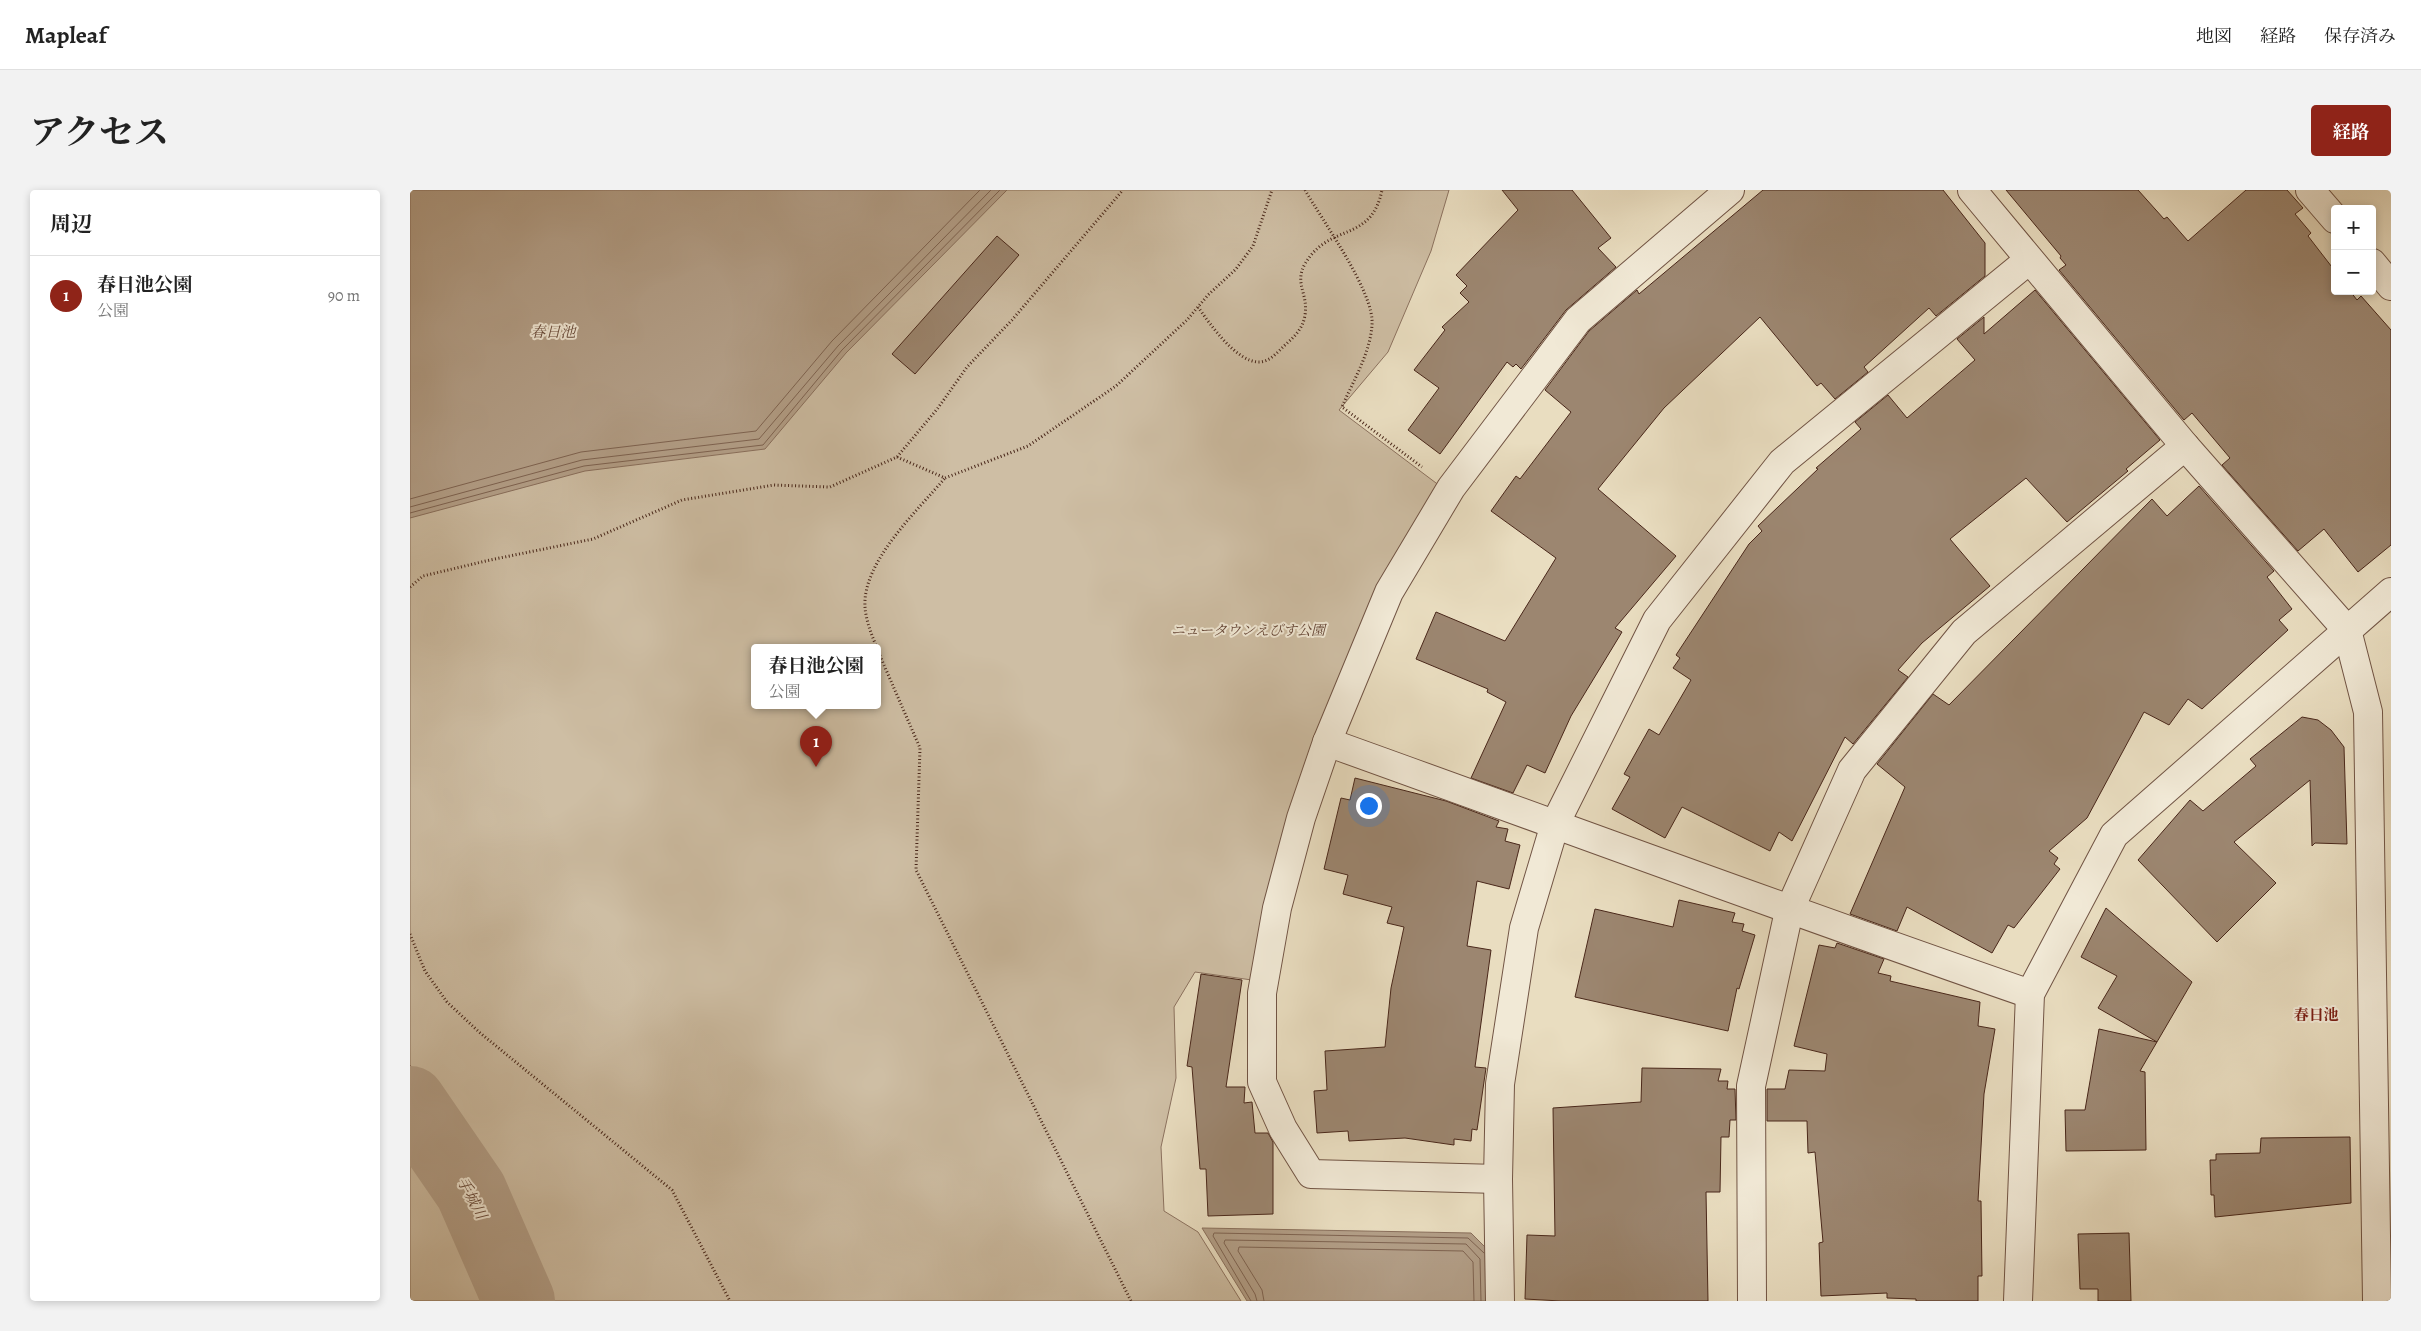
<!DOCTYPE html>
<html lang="ja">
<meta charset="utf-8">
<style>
body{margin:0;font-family:Alegreya,"Noto Serif JP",serif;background:#f2f2f2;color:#222}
.controls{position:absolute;right:15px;top:15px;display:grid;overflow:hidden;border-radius:5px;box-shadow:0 2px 8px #0003}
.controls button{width:45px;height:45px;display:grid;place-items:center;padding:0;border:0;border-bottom:1px solid #e0e0e0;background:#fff;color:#222;font:25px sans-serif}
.you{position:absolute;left:958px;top:615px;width:18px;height:18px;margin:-12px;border:4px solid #fff;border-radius:50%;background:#1a73e8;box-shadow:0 0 0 8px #1a73e833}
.badge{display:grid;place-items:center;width:32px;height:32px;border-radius:50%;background:#8f2418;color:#fff;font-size:16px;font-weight:700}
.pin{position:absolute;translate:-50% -41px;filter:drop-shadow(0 1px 2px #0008)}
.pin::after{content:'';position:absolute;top:26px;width:18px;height:15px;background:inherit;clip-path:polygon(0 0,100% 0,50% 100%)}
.popup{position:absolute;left:341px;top:454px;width:130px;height:65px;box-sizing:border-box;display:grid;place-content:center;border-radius:5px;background:#fff;filter:drop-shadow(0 1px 4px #0005);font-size:16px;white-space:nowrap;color:#767676}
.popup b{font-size:19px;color:#222}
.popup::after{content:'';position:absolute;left:50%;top:100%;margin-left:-10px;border:10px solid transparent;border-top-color:#fff}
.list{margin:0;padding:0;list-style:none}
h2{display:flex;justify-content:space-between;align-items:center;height:65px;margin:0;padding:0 20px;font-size:21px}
h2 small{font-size:16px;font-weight:400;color:#767676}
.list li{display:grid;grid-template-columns:32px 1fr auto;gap:15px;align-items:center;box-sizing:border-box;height:80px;padding:0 20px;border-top:1px solid #e0e0e0}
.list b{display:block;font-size:19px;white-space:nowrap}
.list p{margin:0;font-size:16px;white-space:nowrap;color:#767676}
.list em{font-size:16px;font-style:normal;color:#767676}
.map{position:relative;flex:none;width:1981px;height:1111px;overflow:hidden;border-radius:5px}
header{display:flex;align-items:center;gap:30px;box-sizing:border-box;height:70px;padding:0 25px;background:#fff;border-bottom:1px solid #e0e0e0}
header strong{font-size:24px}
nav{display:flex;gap:28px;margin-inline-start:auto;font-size:18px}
.intro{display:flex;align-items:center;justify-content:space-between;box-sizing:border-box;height:120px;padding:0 30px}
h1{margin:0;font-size:35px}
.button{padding:12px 22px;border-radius:5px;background:#8f2418;color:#fff;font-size:18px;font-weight:700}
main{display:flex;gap:30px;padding:0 30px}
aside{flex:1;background:#fff;border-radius:5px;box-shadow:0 2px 8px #0003}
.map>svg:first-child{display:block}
.green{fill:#cebea4;stroke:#8c725f;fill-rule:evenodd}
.water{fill:#b39f88;stroke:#896f5c}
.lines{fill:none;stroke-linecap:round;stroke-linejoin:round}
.shore{stroke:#7e6351;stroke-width:1}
.river{stroke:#b39f88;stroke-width:72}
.building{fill:#9c8670;stroke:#49271a}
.minor-casing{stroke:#715444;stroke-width:30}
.tertiary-casing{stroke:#715444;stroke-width:30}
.path{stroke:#49271a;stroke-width:3;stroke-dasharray:1 2.5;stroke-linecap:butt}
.minor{stroke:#f1e9d6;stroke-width:28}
.tertiary{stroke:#f1e9d6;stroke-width:28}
.labels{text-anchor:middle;stroke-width:4;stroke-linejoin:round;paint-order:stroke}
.park-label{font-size:14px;font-style:italic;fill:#644536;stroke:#f1e9d6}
.water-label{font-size:15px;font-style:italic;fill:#694b3b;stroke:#f1e9d6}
.neighbourhood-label{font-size:15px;font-weight:bold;fill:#7a1f14;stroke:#f1e9d6}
</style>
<header>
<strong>Mapleaf</strong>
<nav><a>地図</a><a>経路</a><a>保存済み</a></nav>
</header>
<div class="intro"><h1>アクセス</h1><a class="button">経路</a></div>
<main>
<aside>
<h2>周辺<small></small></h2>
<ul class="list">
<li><span class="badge">1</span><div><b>春日池公園</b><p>公園</p></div><em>90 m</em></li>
</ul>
</aside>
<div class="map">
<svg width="1981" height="1111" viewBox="0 0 1981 1111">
<rect width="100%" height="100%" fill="#e9ddc0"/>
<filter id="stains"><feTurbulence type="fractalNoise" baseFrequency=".004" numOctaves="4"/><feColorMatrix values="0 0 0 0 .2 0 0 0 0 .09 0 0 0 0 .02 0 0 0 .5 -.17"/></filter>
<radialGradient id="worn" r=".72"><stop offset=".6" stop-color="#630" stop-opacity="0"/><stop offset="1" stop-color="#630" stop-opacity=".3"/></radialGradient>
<path class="green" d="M0 0H1039L1021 61 978 162 929 220 1034 299 973 398 849 791 785 782 764 817 766 888 751 957 754 1021 788 1042 831 1111H3L0 1108ZM345 458H467V516H345Z"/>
<g class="water">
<polygon points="0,0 597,0 436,163 355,259 175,281 0,328"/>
<polygon points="0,875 42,945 0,959"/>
<polygon points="792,1038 1061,1043 1082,1064 1082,1111 837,1111"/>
</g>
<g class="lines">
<g class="shore">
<polyline points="0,309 171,262 346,241 422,151 570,0"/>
<polyline points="0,317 172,270 349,249 428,156 581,0"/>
<polyline points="0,323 174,276 353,255 432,160 590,0"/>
<polyline points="0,884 33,941 0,953"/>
<polyline points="0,897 24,937 0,947"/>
<polyline points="841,1111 803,1046 804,1043 1058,1048 1074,1063"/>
<polyline points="847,1111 845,1104 814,1053 815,1050 1056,1054 1070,1069 1071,1111"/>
<polyline points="854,1111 852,1100 828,1061 829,1057 1053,1061 1063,1072 1064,1111"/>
</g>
<polyline class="river" points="0,912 61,1001 109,1111"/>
</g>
<g class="building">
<polygon points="1092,0 1162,0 1201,48 1188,58 1206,77 1156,120 1111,179 1106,174 1103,177 1097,172 1030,264 998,240 1029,198 1004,180 1035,140 1032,137 1059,112 1050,103 1057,96 1046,85 1108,20"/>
<polygon points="1353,0 1533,0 1575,53 1575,86 1526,126 1519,118 1454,177 1458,182 1425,209 1411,193 1407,196 1350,127 1254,218 1188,299 1266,366 1205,438 1212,442 1161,526 1135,583 1117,575 1103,603 1061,588 1096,512 1077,502 1078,499 1006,469 1026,422 1095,451 1146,368 1081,321 1106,286 1110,289 1161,222 1135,200 1179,141 1227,100 1229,104"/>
<polygon points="1596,0 1728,0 1754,29 1757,27 1778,51 1836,0 1877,0 1893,18 1885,24 1901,43 1898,46 1925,81 1925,101 1940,101 1947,110 1951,106 1981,140 1981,355 1948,382 1914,339 1888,361 1812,275 1820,268 1782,223 1774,230 1649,80 1656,75 1650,68 1651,66"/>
<polygon points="587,46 609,65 505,184 482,164"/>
<polygon points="1625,100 1750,250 1716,279 1718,281 1657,332 1616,288 1540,349 1580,396 1512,453 1488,480 1498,487 1443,554 1435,547 1382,651 1369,642 1360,661 1272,617 1255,648 1202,619 1220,587 1214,584 1239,539 1249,545 1281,490 1263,478 1270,468 1266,465 1339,354 1352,341 1348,336 1408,279 1406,278 1451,239 1445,232 1478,205 1497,228 1565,170 1547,149 1574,127 1574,144"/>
<polygon points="1789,296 1864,381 1857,387 1882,419 1869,430 1878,440 1792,519 1778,509 1759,535 1734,522 1677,628 1639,661 1648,668 1644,674 1650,679 1604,738 1598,735 1582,763 1497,717 1487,741 1440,724 1495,597 1467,574 1523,504 1539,515 1742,309 1757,326"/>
<polygon points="1892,527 1908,530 1921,540 1934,557 1937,654 1905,653 1902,656 1900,590 1824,652 1866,693 1807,752 1728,670 1780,610 1793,621 1846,576 1840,569"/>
<polygon points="945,588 1036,611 1089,631 1086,637 1098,639 1095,651 1110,655 1099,699 1067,691 1057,756 1081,760 1065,877 1076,878 1067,940 1062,939 1061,951 1044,949 1044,955 995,948 939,951 938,941 907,943 904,901 917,900 915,861 975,857 981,798 994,737 977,733 982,717 933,704 938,685 914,679 931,608 940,610"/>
<polygon points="1269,710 1325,723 1322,732 1334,734 1332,741 1345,745 1329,799 1327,798 1318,841 1165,807 1185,719 1263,737"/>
<polygon points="1696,718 1782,792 1730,881 1735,882 1736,960 1656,961 1655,920 1675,920 1689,839 1747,852 1688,818 1707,786 1671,767"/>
<polygon points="1427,753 1474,769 1468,783 1481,786 1480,791 1570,812 1568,836 1585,839 1574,904 1568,1011 1571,1011 1572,1086 1568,1086 1568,1111 1506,1111 1506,1109 1477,1108 1477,1103 1411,1106 1409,1053 1413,1052 1405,962 1398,963 1397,931 1357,931 1357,899 1375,899 1379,880 1415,881 1417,864 1384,856 1409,755 1425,758"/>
<polygon points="791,784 832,790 816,897 835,897 834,913 842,912 845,943 858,943 863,952 863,1024 798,1026 796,979 790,979 782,877 777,876"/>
<polygon points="1232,878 1311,879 1308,891 1318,891 1317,899 1325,899 1326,930 1320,930 1319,947 1311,947 1310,1002 1296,1002 1298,1111 1151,1111 1115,1109 1117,1045 1145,1046 1143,918 1231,912"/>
<polygon points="1940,947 1941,1013 1805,1027 1804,1005 1801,1005 1800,970 1806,970 1806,964 1850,963 1851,948"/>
<polygon points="1719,1043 1721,1111 1688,1111 1688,1099 1670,1099 1668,1044"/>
</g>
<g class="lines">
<defs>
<g id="minor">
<polyline points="1562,0 1775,256 1937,440 1958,522 1967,1111"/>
<polyline points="1900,0 1925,29"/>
<polyline points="1962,73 1981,96"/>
<path d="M917 552C1151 636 1385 723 1620 804"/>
<polyline points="1088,989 901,984 873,939 852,892 852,803 867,718 891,628 917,552 979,402 1041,298 1168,130 1320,0"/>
<polyline points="1090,1111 1088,989 1090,894 1114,738 1145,634 1247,430 1372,272 1619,70"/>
<polyline points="1342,1111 1341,896 1379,721 1442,580 1554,442 1775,256"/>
</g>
<polyline id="tertiary" points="1608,1111 1620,804 1704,645 1981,402"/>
</defs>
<use href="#minor" class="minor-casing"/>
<use href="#tertiary" class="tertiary-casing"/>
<g class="path">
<path d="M895 0C912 30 965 103 962 135 960 164 943 191 932 217L1012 277"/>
<path d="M788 117C800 134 826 172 849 172 859 172 867 163 874 156 884 147 893 139 895 125 899 100 879 91 902 64 927 35 962 49 972 0"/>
<polyline points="487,267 535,288 618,256 706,196 777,130 798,105 826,79 843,56 862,0"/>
<polyline points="0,397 13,386 80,370 183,349 272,310 364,295 420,297 487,267 528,218 557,177 602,130 713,0"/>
<path d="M467 458C462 446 456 431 455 417 452 372 508 320 535 288"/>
<polyline points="467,459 510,558 506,680 721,1111"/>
<polyline points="0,744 15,781 37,812 69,842 262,1000 320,1111"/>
</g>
<use href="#minor" class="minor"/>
<use href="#tertiary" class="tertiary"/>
</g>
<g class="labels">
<g class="park-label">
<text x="838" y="445">ニュータウンえびす公園</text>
</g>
<g class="water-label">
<text x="143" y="147">春日池</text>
<text transform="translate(62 1008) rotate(62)" y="5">手城川</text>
</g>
<g class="neighbourhood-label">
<text x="1906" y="830">春日池</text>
</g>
</g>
<rect width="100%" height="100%" filter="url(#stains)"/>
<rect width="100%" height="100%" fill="url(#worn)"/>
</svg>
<div class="controls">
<button>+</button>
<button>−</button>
</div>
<div class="you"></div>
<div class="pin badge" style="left:406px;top:577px">1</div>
<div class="popup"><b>春日池公園</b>公園</div>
</div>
</main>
